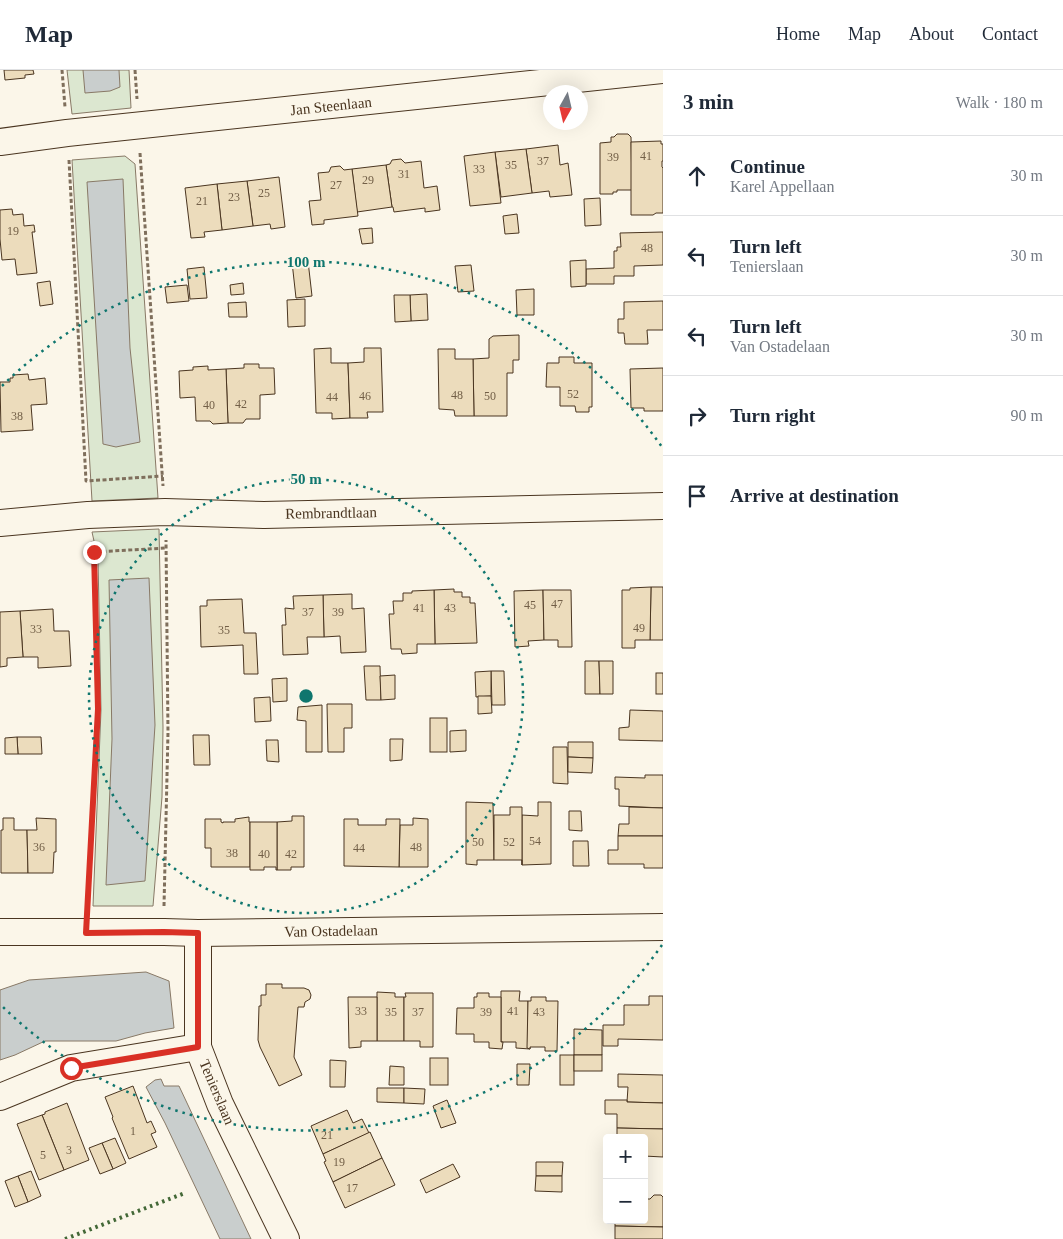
<!DOCTYPE html>
<meta charset="utf-8">
<style>
body{margin:0;font-family:Georgia,serif;background:#f2f2f3;color:#1f2937}
.controls{position:absolute;right:15px;bottom:15px;display:grid;overflow:hidden;border-radius:5px;box-shadow:0 5px 20px #0002}
.controls button{width:45px;height:45px;display:grid;place-items:center;padding:0;border:0;border-bottom:1px solid #e0e1e3;background:#fff;color:#1f2937;font:25px sans-serif}
.compass{position:absolute;left:543px;top:15px;width:45px;height:45px;border-radius:50%;background:#fff;box-shadow:0 5px 20px #0002;rotate:188deg}
.stop{position:absolute;width:15px;height:15px;margin:-11px;border:4px solid #d93025;border-radius:50%;background:#fff}
.stop.end{background:#d93025;border-color:#fff;box-shadow:0 1px 5px #0008}
.list{margin:0;padding:0;list-style:none}
h2{display:flex;justify-content:space-between;align-items:center;height:65px;margin:0;padding:0 20px;font-size:21px}
h2 small{font-size:16px;font-weight:400;color:#747a83}
.list li{display:grid;grid-template-columns:32px 1fr auto;gap:15px;align-items:center;box-sizing:border-box;height:80px;padding:0 20px;border-top:1px solid #e0e1e3}
.list b{display:block;font-size:19px;white-space:nowrap}
.list p{margin:0;font-size:16px;white-space:nowrap;color:#747a83}
.list em{font-size:16px;font-style:normal;color:#747a83}
.icon{flex:none;width:28px;height:28px;fill:none;stroke:currentColor;stroke-width:2;stroke-linecap:round;stroke-linejoin:round}
.map{position:relative;flex:none;width:663px;height:1169px;overflow:hidden}
header{display:flex;align-items:center;gap:30px;box-sizing:border-box;height:70px;padding:0 25px;background:#fff;border-bottom:1px solid #e0e1e3}
header strong{font-size:24px}
nav{display:flex;gap:28px;margin-inline-start:auto;font-size:18px}
main{display:flex}
aside{flex:1;background:#fff}
.map>svg:first-child{display:block}
.green{fill:#dce7d0;stroke:#887966}
.water{fill:#c9cecd;stroke:#887966}
.building{fill:#ecdcbc;stroke:#4a3520}
.lines{fill:none;stroke-linecap:round;stroke-linejoin:round}
.minor-casing{stroke:#4a3520;stroke-width:28}
.path{stroke:#7f6f5c;stroke-width:3;stroke-dasharray:4 2.5;stroke-linecap:butt}
.minor{stroke:#fbf6e9;stroke-width:26}
.hedge{stroke:#436837;stroke-width:4;stroke-dasharray:2.5 4;stroke-linecap:butt}
.route{stroke:#d93025;stroke-width:6}
.ring{fill:none;stroke:#0f766e;stroke-width:2.5;stroke-dasharray:2.5 5}
.labels{text-anchor:middle;stroke-width:4;stroke-linejoin:round;paint-order:stroke}
.number-label{font-size:12px;fill:#725f47}
.street-label{font-size:15px;fill:#4a3520;stroke:#fbf6e9}
.centre{fill:#0f766e;stroke:#fbf6e9;stroke-width:2.5}
.ring-label{font-size:15px;text-anchor:middle;font-weight:bold;fill:#0f766e;stroke:#fbf6e9;stroke-width:4;stroke-linejoin:round;paint-order:stroke}
</style>
<header>
<strong>Map</strong>
<nav><a>Home</a><a>Map</a><a>About</a><a>Contact</a></nav>
</header>
<main>
<div class="map">
<svg width="663" height="1169" viewBox="0 0 663 1169">
<rect width="100%" height="100%" fill="#fbf6e9"/>
<g class="green">
<polygon points="67,0 129,0 131,38 72,44"/>
<polygon points="125,86 135,94 158,428 92,431 72,90"/>
<polygon points="159,459 163,657 162,727 153,836 93,836 101,640 98,489 92,462"/>
</g>
<g class="water">
<polygon points="83,0 119,0 120,17 110,21 85,23"/>
<polygon points="123,109 130,278 140,372 116,377 103,374 87,112"/>
<polygon points="149,508 155,655 145,811 106,815 112,669 109,510"/>
<polygon points="146,902 169,911 174,958 145,963 116,971 45,971 15,985 0,990 0,920 29,910"/>
<polygon points="161,1009 164,1016 179,1016 251,1169 220,1169 165,1053 146,1017 155,1010"/>
</g>
<g class="building">
<polygon points="4,0 33,0 34,4 25,5 25,8 5,10"/>
<polygon points="617,64 628,64 631,67 632,120 617,120 617,122 613,122 613,124 600,124 600,73 611,72 611,67 614,67"/>
<polygon points="661,71 661,74 663,74 663,91 662,91 662,97 663,98 663,143 656,143 653,145 631,145 631,72"/>
<polygon points="558,75 560,95 568,93 572,125 550,127 549,121 532,123 526,79"/>
<polygon points="526,79 532,123 501,127 495,82"/>
<polygon points="495,82 501,133 470,136 464,86"/>
<polygon points="401,89 405,93 421,91 424,118 437,116 440,140 425,142 425,138 394,142 393,137 392,137 386,95 390,94 392,90"/>
<polygon points="386,95 392,137 357,142 352,99"/>
<polygon points="340,96 344,100 352,99 358,146 324,150 324,154 312,155 309,131 321,130 318,103 329,102 331,97"/>
<polygon points="279,107 285,157 271,159 270,154 253,156 247,111"/>
<polygon points="247,111 253,156 222,160 217,114"/>
<polygon points="217,114 222,160 204,162 205,167 191,168 185,118"/>
<polygon points="600,128 601,155 585,156 584,129"/>
<polygon points="12,139 13,145 23,144 24,156 34,155 35,162 32,162 37,203 17,205 15,189 2,190 0,169 0,140"/>
<polygon points="517,144 519,163 505,164 503,146"/>
<polygon points="372,158 373,173 362,174 359,159"/>
<polygon points="663,162 663,195 634,196 634,206 614,206 614,214 586,214 586,199 614,198 614,181 617,181 617,177 621,177 620,163"/>
<polygon points="586,190 586,216 571,217 570,191"/>
<polygon points="308,191 312,226 296,228 292,192"/>
<polygon points="471,195 474,221 458,222 455,196"/>
<polygon points="204,197 207,228 190,229 187,199"/>
<polygon points="50,211 53,234 40,236 37,213"/>
<polygon points="243,213 244,224 231,225 230,215"/>
<polygon points="187,215 189,231 167,233 165,217"/>
<polygon points="534,219 534,245 517,245 516,220"/>
<polygon points="427,224 428,250 411,251 410,225"/>
<polygon points="394,225 410,225 411,251 395,252"/>
<polygon points="305,229 305,256 288,257 287,230"/>
<polygon points="663,231 663,260 647,260 648,274 625,274 624,263 618,263 618,249 624,249 624,232"/>
<polygon points="246,232 247,247 229,247 228,233"/>
<polygon points="519,265 519,290 513,290 513,303 507,303 507,346 474,346 473,289 489,288 489,269 493,266"/>
<polygon points="331,278 331,293 348,293 350,348 332,349 332,343 316,343 314,279"/>
<polygon points="364,278 381,278 383,342 367,342 368,348 350,348 348,293 364,292"/>
<polygon points="438,279 455,279 455,289 473,289 474,346 455,346 454,340 439,339"/>
<polygon points="559,287 574,287 574,293 592,293 592,337 589,337 589,342 576,342 575,336 560,336 560,317 546,317 547,293 559,293"/>
<polygon points="244,294 259,294 259,298 274,298 275,324 260,325 260,349 246,349 243,353 228,353 226,299 244,298"/>
<polygon points="208,296 208,300 226,299 228,353 213,354 210,351 196,351 195,327 180,328 179,301 193,300 193,297"/>
<polygon points="663,298 663,341 644,341 644,338 631,338 630,299"/>
<polygon points="28,304 29,310 45,308 47,334 31,335 33,360 1,362 0,312 10,312 10,308 13,308 13,305"/>
<polygon points="651,517 663,517 663,570 650,570"/>
<polygon points="651,517 650,570 635,570 635,578 622,578 622,520 630,520 630,518"/>
<polygon points="454,519 454,522 462,522 462,527 470,527 470,533 475,533 477,573 435,574 434,520"/>
<polygon points="434,520 435,574 417,574 417,583 402,584 401,579 391,579 389,544 394,544 393,531 403,531 403,523 412,523 412,521"/>
<polygon points="543,520 544,570 528,571 529,576 515,577 514,521"/>
<polygon points="543,520 571,520 572,577 558,577 558,570 544,570"/>
<polygon points="352,524 352,539 364,538 366,582 341,583 340,566 324,567 323,525"/>
<polygon points="323,525 324,567 307,567 308,584 283,585 282,555 286,555 285,538 294,539 293,526"/>
<polygon points="242,529 244,563 256,563 258,604 244,604 243,575 201,577 200,536 207,536 207,530"/>
<polygon points="53,539 54,561 69,561 71,596 38,598 38,587 23,587 20,541"/>
<polygon points="20,541 23,587 7,588 7,596 0,597 0,542"/>
<polygon points="585,591 599,591 600,624 585,624"/>
<polygon points="599,591 613,591 613,624 600,624"/>
<polygon points="364,596 380,596 381,630 366,630"/>
<polygon points="491,601 504,601 505,635 492,635"/>
<polygon points="491,601 491,627 491,626 476,627 475,602"/>
<rect x="656" y="603" width="7" height="21"/>
<polygon points="395,605 395,629 381,630 380,606"/>
<polygon points="287,608 287,631 273,632 272,609"/>
<polygon points="478,626 491,626 492,643 478,644"/>
<polygon points="270,627 271,651 255,652 254,628"/>
<polygon points="327,634 352,634 352,658 344,658 344,682 328,682"/>
<polygon points="322,635 322,682 306,682 306,651 297,650 298,637"/>
<polygon points="630,640 663,641 663,671 619,670 619,658 629,657"/>
<rect x="430" y="648" width="17" height="34"/>
<polygon points="466,660 466,681 450,682 450,661"/>
<polygon points="193,665 209,665 210,695 194,695"/>
<polygon points="17,667 41,667 42,684 18,684"/>
<polygon points="17,667 18,684 5,684 5,668"/>
<polygon points="390,669 403,669 402,690 390,691"/>
<polygon points="266,670 278,670 279,692 267,691"/>
<polygon points="568,672 593,672 593,688 568,687"/>
<polygon points="553,677 567,677 568,714 553,713"/>
<polygon points="568,687 593,688 592,703 568,702"/>
<polygon points="645,705 663,705 663,738 619,736 619,719 615,719 615,707 645,708"/>
<polygon points="466,732 493,733 494,790 477,790 477,795 466,794"/>
<polygon points="538,732 551,732 551,794 522,795 522,745 538,746"/>
<polygon points="510,737 522,737 522,795 522,790 494,790 494,745 510,745"/>
<polygon points="629,737 663,738 663,766 618,766 619,754 629,754"/>
<polygon points="569,741 581,741 582,761 569,760"/>
<polygon points="292,746 304,746 304,797 291,797 291,800 277,800 277,752 292,751"/>
<polygon points="249,747 249,752 250,752 250,797 211,797 211,778 205,778 205,749 221,749 221,752 223,753 223,752 235,752 235,749"/>
<polygon points="3,748 14,748 14,760 27,760 28,803 1,803 1,760 3,760"/>
<polygon points="36,748 56,749 56,782 54,782 53,803 28,803 27,760 37,760"/>
<polygon points="413,748 428,749 428,797 399,797 400,755 413,755"/>
<polygon points="344,749 358,749 358,755 386,755 386,749 400,749 399,797 344,796"/>
<polygon points="250,752 277,752 277,800 276,800 276,797 264,797 264,800 250,800"/>
<polygon points="618,766 663,766 663,798 644,798 644,794 608,794 608,780 618,780"/>
<polygon points="573,771 588,771 589,796 573,796"/>
<polygon points="266,914 282,914 282,918 304,918 309,920 311,925 310,929 305,932 304,937 298,937 294,987 302,1005 279,1016 260,977 258,970 259,936 261,936 261,925 266,925"/>
<polygon points="501,921 520,921 519,931 528,931 528,972 530,971 530,979 516,978 516,972 501,972"/>
<polygon points="377,922 395,923 395,927 404,927 404,971 377,971"/>
<polygon points="405,923 433,923 433,977 420,977 420,971 404,971 404,927 406,927"/>
<polygon points="477,923 489,923 489,927 501,927 501,972 503,972 502,979 489,978 489,972 474,972 474,964 456,964 457,938 474,938 474,927 477,927"/>
<polygon points="649,926 663,926 663,970 618,969 618,976 603,976 603,955 624,955 624,935 649,935"/>
<polygon points="348,927 377,927 377,971 361,971 361,977 349,978"/>
<polygon points="531,927 546,927 546,931 558,931 557,981 545,981 545,977 530,977 530,979 527,978 528,931 531,931"/>
<polygon points="574,959 602,960 602,985 574,985"/>
<rect x="560" y="985" width="14" height="30"/>
<rect x="574" y="985" width="28" height="16"/>
<rect x="430" y="988" width="18" height="27"/>
<polygon points="330,990 346,991 345,1017 330,1017"/>
<polygon points="517,994 530,994 529,1015 517,1015"/>
<polygon points="390,996 404,997 404,1015 389,1015"/>
<polygon points="618,1004 663,1005 663,1033 627,1032 628,1017 618,1017"/>
<polygon points="133,1016 147,1053 151,1051 156,1062 151,1064 157,1077 129,1089 112,1048 113,1047 105,1027"/>
<polygon points="377,1018 404,1018 404,1033 377,1032"/>
<polygon points="404,1018 425,1019 424,1034 404,1033"/>
<polygon points="447,1030 456,1053 441,1058 433,1036"/>
<polygon points="605,1030 627,1030 627,1032 663,1033 663,1059 617,1058 617,1044 605,1044"/>
<polygon points="67,1033 89,1090 64,1100 42,1045 45,1044 45,1042"/>
<polygon points="347,1040 353,1053 362,1049 369,1063 323,1084 311,1056"/>
<polygon points="42,1045 64,1100 39,1110 17,1054"/>
<polygon points="617,1058 663,1059 663,1087 644,1086 644,1068 617,1068"/>
<polygon points="370,1062 382,1088 333,1112 324,1092 326,1091 323,1084"/>
<polygon points="115,1068 126,1093 113,1099 102,1073"/>
<polygon points="102,1073 113,1099 100,1104 89,1078"/>
<polygon points="382,1088 395,1115 345,1138 333,1112"/>
<polygon points="536,1092 563,1092 562,1106 536,1106"/>
<polygon points="453,1094 460,1107 426,1123 420,1110"/>
<polygon points="31,1101 41,1126 28,1132 18,1106"/>
<polygon points="18,1106 28,1132 15,1137 5,1111"/>
<polygon points="536,1106 562,1106 562,1122 535,1121"/>
<polygon points="654,1125 661,1125 663,1127 663,1157 615,1156 615,1150 644,1150 644,1129 650,1129"/>
<polygon points="615,1156 663,1157 663,1169 615,1169"/>
</g>
<g class="lines">
<defs>
<g id="minor">
<polyline points="0,72 67,63 663,0"/>
<polyline points="0,453 88,445 165,442 264,445 663,436"/>
<polyline points="0,862 164,862 198,863 663,857"/>
<polyline points="198,863 198,977 220,1034 286,1169"/>
<polyline points="0,1027 71,998 198,977"/>
</g>
</defs>
<use href="#minor" class="minor-casing"/>
<g class="path">
<polyline points="62,0 65,37"/>
<polyline points="135,0 137,29"/>
<polyline points="140,83 163,416"/>
<polyline points="69,90 86,411 163,406"/>
<polyline points="92,471 94,482 166,478"/>
<polyline points="87,836 98,639 94,482"/>
<polyline points="164,836 168,662 166,470"/>
</g>
<use href="#minor" class="minor"/>
<polyline class="hedge" points="65,1169 185,1123"/>
</g>
<g class="lines">
<polyline class="route" points="71,998 198,977 198,863 164,862 86,863 98,639 94,482"/>
</g>
<g class="ring">
<circle cx="306" cy="626" r="217"/>
<path d="M662 875A434 434 0 0 1 2 936M2 316A434 434 0 0 1 662 377"/>
</g>
<g class="labels">
<g class="number-label">
<text x="646" y="90">41</text>
<text x="613" y="91">39</text>
<text x="543" y="95">37</text>
<text x="511" y="99">35</text>
<text x="479" y="103">33</text>
<text x="404" y="108">31</text>
<text x="368" y="114">29</text>
<text x="336" y="119">27</text>
<text x="264" y="127">25</text>
<text x="234" y="131">23</text>
<text x="202" y="135">21</text>
<text x="13" y="165">19</text>
<text x="647" y="182">48</text>
<text x="573" y="328">52</text>
<text x="457" y="329">48</text>
<text x="365" y="330">46</text>
<text x="490" y="330">50</text>
<text x="332" y="331">44</text>
<text x="241" y="338">42</text>
<text x="209" y="339">40</text>
<text x="17" y="350">38</text>
<text x="557" y="538">47</text>
<text x="530" y="539">45</text>
<text x="419" y="542">41</text>
<text x="450" y="542">43</text>
<text x="308" y="546">37</text>
<text x="338" y="546">39</text>
<text x="639" y="562">49</text>
<text x="36" y="563">33</text>
<text x="224" y="564">35</text>
<text x="535" y="775">54</text>
<text x="478" y="776">50</text>
<text x="509" y="776">52</text>
<text x="39" y="781">36</text>
<text x="416" y="781">48</text>
<text x="359" y="782">44</text>
<text x="232" y="787">38</text>
<text x="264" y="788">40</text>
<text x="291" y="788">42</text>
<text x="361" y="945">33</text>
<text x="513" y="945">41</text>
<text x="391" y="946">35</text>
<text x="418" y="946">37</text>
<text x="486" y="946">39</text>
<text x="539" y="946">43</text>
<text x="133" y="1065">1</text>
<text x="327" y="1069">21</text>
<text x="69" y="1084">3</text>
<text x="43" y="1089">5</text>
<text x="339" y="1096">19</text>
<text x="352" y="1122">17</text>
</g>
<g class="street-label">
<text transform="translate(331 36) rotate(-6)" y="5">Jan Steenlaan</text>
<text transform="translate(331 443) rotate(-1)" y="5">Rembrandtlaan</text>
<text transform="translate(331 861) rotate(-1)" y="5">Van Ostadelaan</text>
<text transform="translate(217 1022) rotate(67)" y="5">Tenierslaan</text>
</g>
</g>
<circle cx="306" cy="626" r="8" class="centre"/>
<g class="ring-label">
<text x="306" y="197">100 m</text>
<text x="306" y="414">50 m</text>
</g>
</svg>
<div class="controls">
<button>+</button>
<button>−</button>
</div>
<svg class="compass" viewBox="-18 -18 36 36"><path d="M0-13l5 13h-10z" fill="#e53935"/><path d="M0 13l5-13h-10z" fill="#747a83"/></svg>
<div class="stop" style="left:71px;top:998px"></div>
<div class="stop end" style="left:94px;top:482px"></div>
</div>
<aside>
<h2>3 min<small>Walk · 180 m</small></h2>
<ul class="list">
<li><svg class="icon" aria-label="ahead" viewBox="0 0 24 24"><path d="M12 20V5M6 11l6-6 6 6"/></svg><div><b>Continue</b><p>Karel Appellaan</p></div><em>30 m</em></li>
<li><svg class="icon" aria-label="left" viewBox="0 0 24 24"><path d="M17 20v-9H6M10 6l-5 5 5 5"/></svg><div><b>Turn left</b><p>Tenierslaan</p></div><em>30 m</em></li>
<li><svg class="icon" aria-label="left" viewBox="0 0 24 24"><path d="M17 20v-9H6M10 6l-5 5 5 5"/></svg><div><b>Turn left</b><p>Van Ostadelaan</p></div><em>30 m</em></li>
<li><svg class="icon" aria-label="right" viewBox="0 0 24 24"><path d="M7 20v-9h11M14 6l5 5-5 5"/></svg><div><b>Turn right</b></div><em>90 m</em></li>
<li><svg class="icon" aria-label="arrive" viewBox="0 0 24 24"><path d="M6 21V4h12l-3 4 3 4H6"/></svg><div><b>Arrive at destination</b></div></li>
</ul>
</aside>
</main>
